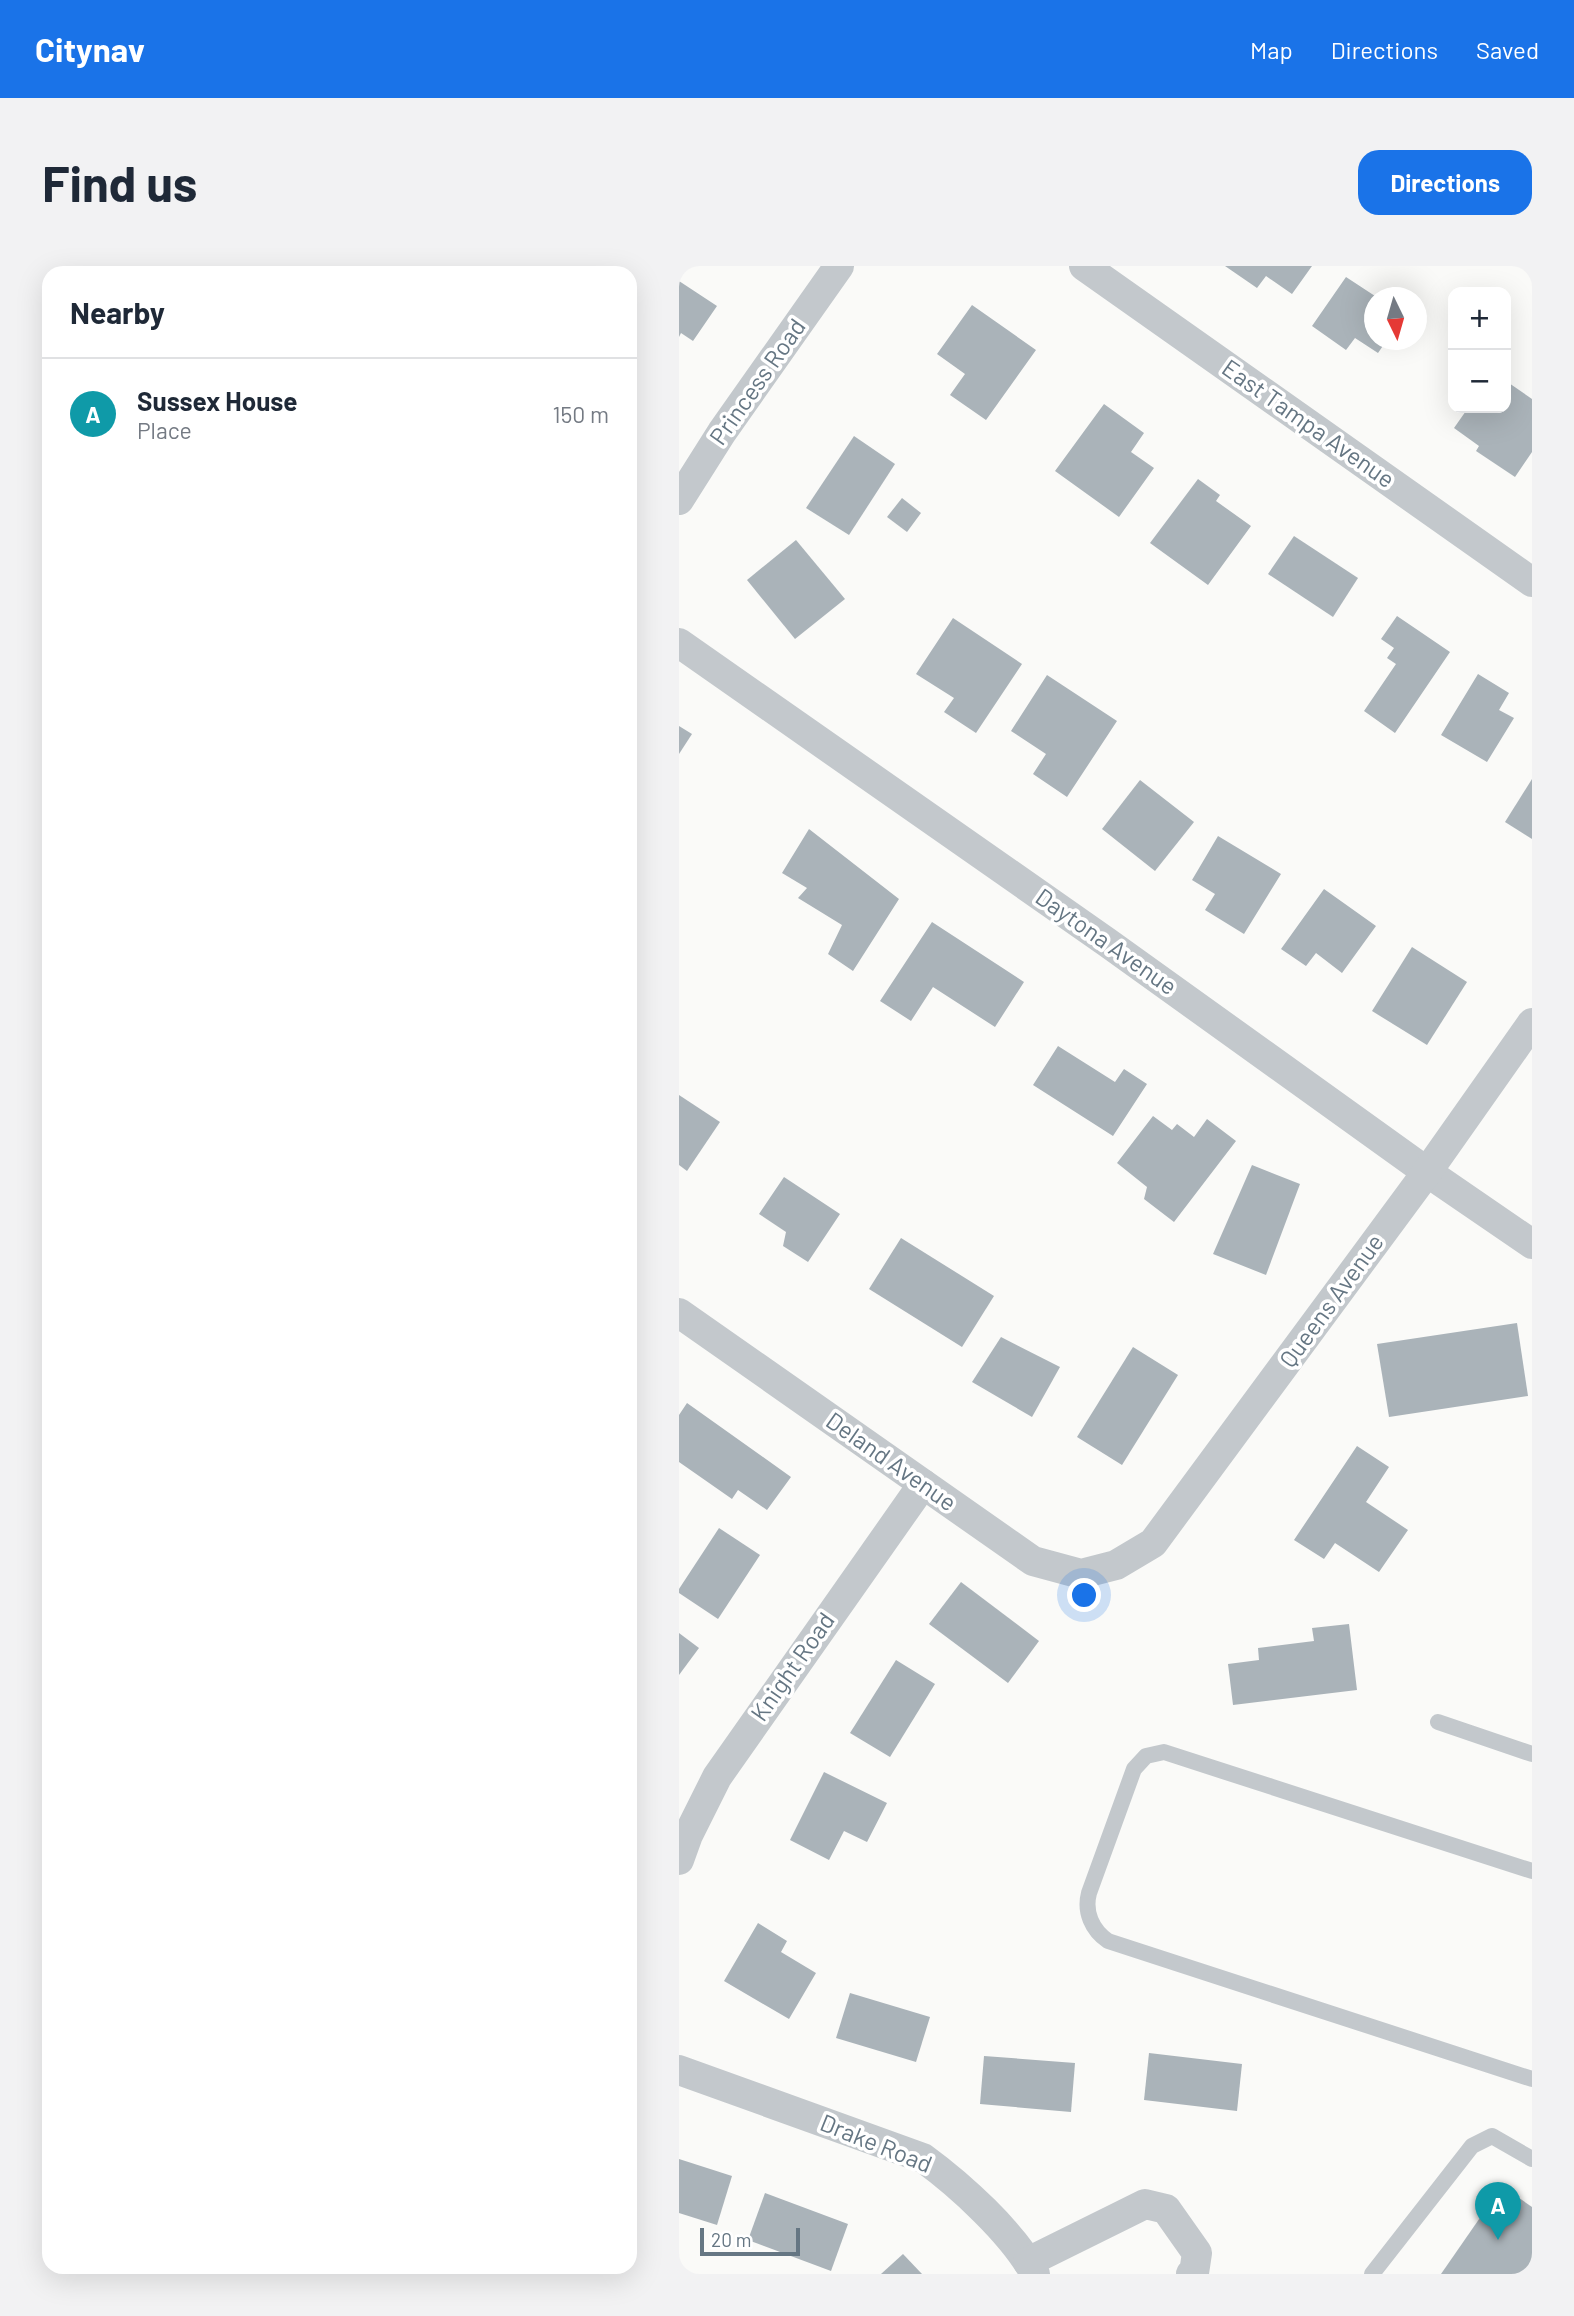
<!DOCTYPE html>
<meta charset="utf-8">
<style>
body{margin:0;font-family:Barlow,sans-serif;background:#f2f2f3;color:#1f2937}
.controls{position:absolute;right:21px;top:21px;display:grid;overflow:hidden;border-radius:14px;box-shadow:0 7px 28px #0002}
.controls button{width:63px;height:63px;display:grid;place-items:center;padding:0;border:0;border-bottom:2px solid #e0e1e3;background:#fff;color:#1f2937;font:35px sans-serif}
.compass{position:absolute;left:685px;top:21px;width:63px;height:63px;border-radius:50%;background:#fff;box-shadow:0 7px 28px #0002;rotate:175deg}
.scale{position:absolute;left:21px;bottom:18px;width:100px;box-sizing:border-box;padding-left:7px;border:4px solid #657683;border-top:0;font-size:19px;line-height:24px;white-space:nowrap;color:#657683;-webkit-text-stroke:5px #fff;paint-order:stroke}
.you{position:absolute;left:406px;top:1330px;width:24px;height:24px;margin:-18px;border:5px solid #fff;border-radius:50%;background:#1a73e8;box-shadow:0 0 0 10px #1a73e833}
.badge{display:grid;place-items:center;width:46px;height:46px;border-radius:50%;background:#1a73e8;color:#fff;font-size:23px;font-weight:700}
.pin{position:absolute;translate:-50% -58px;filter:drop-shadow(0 2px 4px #0008)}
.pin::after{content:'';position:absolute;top:37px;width:24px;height:21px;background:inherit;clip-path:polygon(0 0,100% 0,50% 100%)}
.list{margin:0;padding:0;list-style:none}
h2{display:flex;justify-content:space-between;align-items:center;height:91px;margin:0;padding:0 28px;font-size:30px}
h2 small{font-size:23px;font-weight:400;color:#747a83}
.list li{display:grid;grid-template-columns:46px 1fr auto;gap:21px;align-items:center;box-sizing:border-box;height:112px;padding:0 28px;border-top:2px solid #e0e1e3}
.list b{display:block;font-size:26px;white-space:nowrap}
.list p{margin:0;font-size:23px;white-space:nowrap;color:#747a83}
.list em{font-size:23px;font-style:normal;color:#747a83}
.map{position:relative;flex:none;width:853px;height:2008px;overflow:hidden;border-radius:21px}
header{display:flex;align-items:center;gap:42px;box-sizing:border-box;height:98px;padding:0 35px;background:#1a73e8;color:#fff}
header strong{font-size:33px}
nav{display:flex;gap:38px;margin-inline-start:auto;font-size:24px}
.intro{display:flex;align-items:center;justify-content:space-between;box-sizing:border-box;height:168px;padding:0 42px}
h1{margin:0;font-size:49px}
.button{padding:18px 32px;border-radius:21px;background:#1a73e8;color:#fff;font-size:24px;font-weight:700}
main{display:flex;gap:42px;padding:0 42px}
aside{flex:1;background:#fff;border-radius:21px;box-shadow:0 7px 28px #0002}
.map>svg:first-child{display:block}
.building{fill:#aab3b9}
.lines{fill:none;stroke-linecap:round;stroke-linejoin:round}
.lane{stroke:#c3c8cc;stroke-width:16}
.street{stroke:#c3c8cc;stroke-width:30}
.labels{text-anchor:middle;stroke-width:7;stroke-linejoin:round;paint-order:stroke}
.street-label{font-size:24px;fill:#657683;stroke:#fff}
</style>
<header>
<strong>Citynav</strong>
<nav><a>Map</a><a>Directions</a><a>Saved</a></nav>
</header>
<div class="intro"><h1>Find us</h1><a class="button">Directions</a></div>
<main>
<aside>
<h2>Nearby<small></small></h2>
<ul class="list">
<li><span class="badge" style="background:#0f9aa8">A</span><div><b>Sussex House</b><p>Place</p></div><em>150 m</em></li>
</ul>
</aside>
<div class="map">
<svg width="853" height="2008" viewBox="0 0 853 2008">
<rect width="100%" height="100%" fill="#fafaf8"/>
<g class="building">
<polygon points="546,0 633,0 613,28 587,10 578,22"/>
<polygon points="667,11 696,30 696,74 708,74 699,87 676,72 667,84 633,60"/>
<polygon points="0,15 38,40 14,75 2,67 0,71"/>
<polygon points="293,39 357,84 307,154 271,129 286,108 258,88"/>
<polygon points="827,115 853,133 853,186 836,211 797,185 800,180 775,162 789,142 827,142"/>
<polygon points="425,138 465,167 452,186 475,202 440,251 376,205"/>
<polygon points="175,170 216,198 170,269 127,242"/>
<polygon points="519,213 541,229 537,235 572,260 529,319 471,277"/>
<polygon points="223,232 242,247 228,266 208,251"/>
<polygon points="615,270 679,312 654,351 589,308"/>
<polygon points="117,274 166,333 116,373 68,314"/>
<polygon points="718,350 771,386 716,467 685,445 717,398 708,392 715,382 702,373"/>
<polygon points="274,352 343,398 297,467 265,446 275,432 237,408"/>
<polygon points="799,408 830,427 820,444 835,452 808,496 762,469"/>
<polygon points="368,409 438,455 388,531 354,508 367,488 332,465"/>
<polygon points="0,460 13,468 0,488"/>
<polygon points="853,513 853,573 826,556"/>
<polygon points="461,514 515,556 476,605 423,563"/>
<polygon points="130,563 220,633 174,705 149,688 163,659 119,632 128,622 103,607"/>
<polygon points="539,570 602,608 565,668 526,644 536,628 513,614"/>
<polygon points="645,623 697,660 663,707 637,687 627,700 602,683"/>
<polygon points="253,656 345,716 316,761 254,721 232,755 201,735"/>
<polygon points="733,681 788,716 748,779 693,745"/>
<polygon points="379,780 436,816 445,803 468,818 434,870 354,819"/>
<polygon points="0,829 41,856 8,905 0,899"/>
<polygon points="474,850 493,864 498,858 515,871 528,853 557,875 495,956 465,933 468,921 438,897"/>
<polygon points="573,899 621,918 587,1009 534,988"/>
<polygon points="105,911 161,948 129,996 104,980 107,966 80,948"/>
<polygon points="222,972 315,1030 283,1081 190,1023"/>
<polygon points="838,1057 849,1130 710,1151 698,1078"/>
<polygon points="322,1071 381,1101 353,1151 293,1116"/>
<polygon points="454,1081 499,1109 443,1199 398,1171"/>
<polygon points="8,1137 112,1211 88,1244 59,1224 53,1233 0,1196 0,1149"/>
<polygon points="678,1180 710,1201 687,1236 729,1264 700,1306 656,1277 645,1293 615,1274"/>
<polygon points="40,1262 81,1289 39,1353 0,1327 0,1323"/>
<polygon points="282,1316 360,1375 329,1417 250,1358"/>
<polygon points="670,1358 678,1424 554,1439 549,1398 580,1394 579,1382 635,1375 633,1362"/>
<polygon points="0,1367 20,1382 0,1409"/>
<polygon points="217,1394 256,1418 211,1491 171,1467"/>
<polygon points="145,1506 208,1537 188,1576 165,1565 150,1594 111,1574"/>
<polygon points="79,1657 108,1675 102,1686 137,1707 110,1753 45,1715"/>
<polygon points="171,1727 251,1751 237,1796 157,1772"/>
<polygon points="470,1787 563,1798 558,1845 465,1834"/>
<polygon points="305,1790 396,1797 392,1846 301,1838"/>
<polygon points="0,1893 53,1910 38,1959 0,1947"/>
<polygon points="823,1920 853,1941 853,2008 762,2008"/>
<polygon points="86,1927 169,1958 152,2005 69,1974"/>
<polygon points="224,1988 243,2008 202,2008"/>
</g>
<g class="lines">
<g class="lane">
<polyline points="759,1456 853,1488"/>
<path d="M853 1605 485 1486 467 1490 455 1503 410 1627C405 1646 413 1664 429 1675L853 1813"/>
<polyline points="693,2008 793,1880 813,1870 853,1893"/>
</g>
<g class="street">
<polyline points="405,0 853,316"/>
<polyline points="0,234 43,166 160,0"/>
<polyline points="0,377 429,677 748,906 853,978"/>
<polyline points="0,1047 354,1295 402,1308 437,1299 474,1277 748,906 853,757"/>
<polyline points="0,1594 9,1569 38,1511 244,1218"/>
<path d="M0 1804 244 1892C281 1919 334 1967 356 2008"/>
<polyline points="349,1996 466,1938 487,1943 518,1987 515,2007 512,2008"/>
</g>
</g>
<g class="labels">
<g class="street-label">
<text transform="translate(79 116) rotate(-55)" y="8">Princess Road</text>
<text transform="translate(629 158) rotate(35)" y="8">East Tampa Avenue</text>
<text transform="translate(427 676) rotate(35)" y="8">Daytona Avenue</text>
<text transform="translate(653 1035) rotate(-54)" y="8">Queens Avenue</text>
<text transform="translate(212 1196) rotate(35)" y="8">Deland Avenue</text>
<text transform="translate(114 1401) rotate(-55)" y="8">Knight Road</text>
<text transform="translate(197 1878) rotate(22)" y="8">Drake Road</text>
</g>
</g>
</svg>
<div class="controls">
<button>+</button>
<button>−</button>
</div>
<svg class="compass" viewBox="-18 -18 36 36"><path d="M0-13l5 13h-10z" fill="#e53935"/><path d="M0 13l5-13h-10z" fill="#747a83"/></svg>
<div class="scale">20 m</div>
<div class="you"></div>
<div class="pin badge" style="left:819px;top:1974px;background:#0f9aa8">A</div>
</div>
</main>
